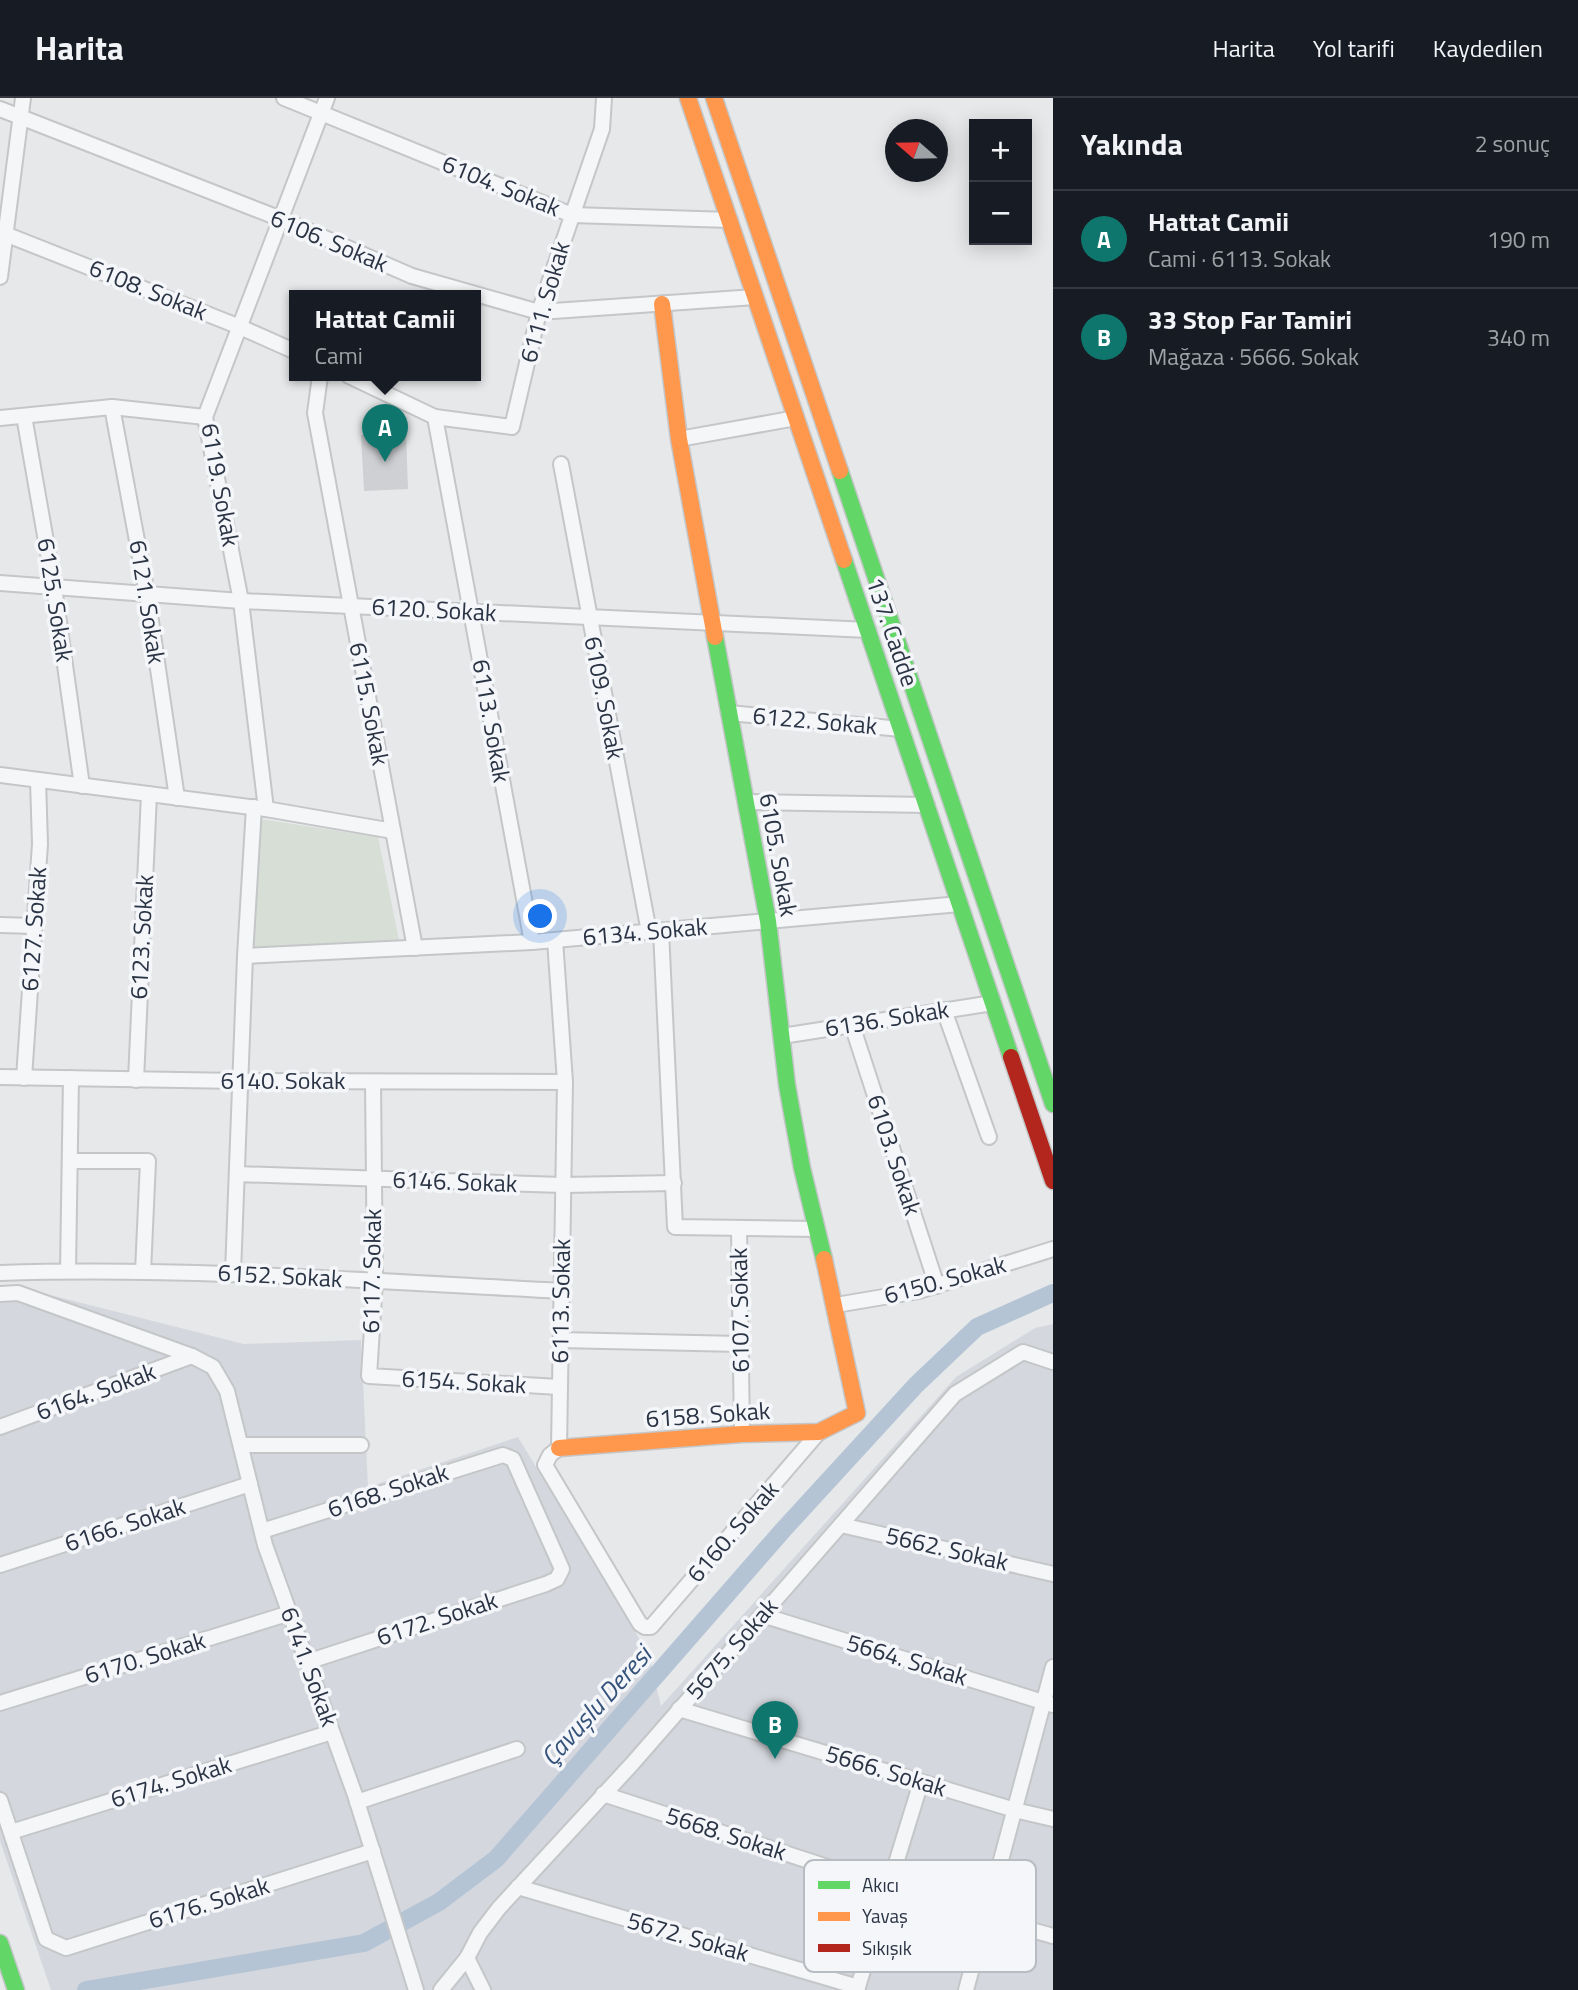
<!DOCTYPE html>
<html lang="tr">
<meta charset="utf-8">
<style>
body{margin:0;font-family:"Titillium Web",sans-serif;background:#242831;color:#f1f3f6}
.controls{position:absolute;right:21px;top:21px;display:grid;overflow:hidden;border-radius:0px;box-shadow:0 4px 18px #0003}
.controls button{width:63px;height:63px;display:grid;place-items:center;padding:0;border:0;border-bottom:2px solid #363941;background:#171b24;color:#f1f3f6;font:35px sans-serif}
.compass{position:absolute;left:885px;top:21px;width:63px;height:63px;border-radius:50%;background:#171b24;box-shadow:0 4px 18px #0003;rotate:290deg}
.you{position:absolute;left:541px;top:819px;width:24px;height:24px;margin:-18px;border:5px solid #fff;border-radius:50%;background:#1a73e8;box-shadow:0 0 0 10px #1a73e833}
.badge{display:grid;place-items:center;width:46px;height:46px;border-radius:50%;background:#0f766e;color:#fff;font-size:23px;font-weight:700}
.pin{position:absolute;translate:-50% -58px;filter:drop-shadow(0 2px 4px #0008)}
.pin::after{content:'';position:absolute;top:37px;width:24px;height:21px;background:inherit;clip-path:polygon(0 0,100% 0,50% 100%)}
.popup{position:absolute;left:289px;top:192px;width:192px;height:91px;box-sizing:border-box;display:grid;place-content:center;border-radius:0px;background:#171b24;filter:drop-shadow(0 2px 5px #0005);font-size:23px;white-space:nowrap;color:#9ea1a6}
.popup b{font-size:26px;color:#f1f3f6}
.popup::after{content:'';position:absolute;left:50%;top:100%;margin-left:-14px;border:14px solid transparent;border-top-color:#171b24}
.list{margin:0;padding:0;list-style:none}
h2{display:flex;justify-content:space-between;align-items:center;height:91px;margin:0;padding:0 28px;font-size:30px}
h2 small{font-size:23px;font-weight:400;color:#9ea1a6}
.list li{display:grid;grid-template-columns:46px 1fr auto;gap:21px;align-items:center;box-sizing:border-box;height:98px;padding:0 28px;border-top:2px solid #363941}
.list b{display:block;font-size:26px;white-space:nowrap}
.list p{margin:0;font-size:23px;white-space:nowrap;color:#9ea1a6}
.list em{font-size:23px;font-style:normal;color:#9ea1a6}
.map{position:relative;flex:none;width:1053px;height:1892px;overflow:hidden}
header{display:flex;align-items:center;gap:42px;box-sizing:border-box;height:98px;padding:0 35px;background:#171b24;border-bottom:2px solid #363941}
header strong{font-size:33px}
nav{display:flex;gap:38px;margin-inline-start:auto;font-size:24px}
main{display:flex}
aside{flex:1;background:#171b24}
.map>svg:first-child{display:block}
.built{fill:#d4d7dd}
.green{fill:#d6ded6}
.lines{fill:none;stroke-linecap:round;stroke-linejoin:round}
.canal{stroke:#b4c4d5;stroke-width:18}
.building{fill:#ced0d3}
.street-casing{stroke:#c4c6c8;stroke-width:18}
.fast-casing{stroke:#c4c6c8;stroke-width:19}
.slow-casing{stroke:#c4c6c8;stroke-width:19}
.jam-casing{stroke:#c4c6c8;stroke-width:19}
.street{stroke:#f5f6f7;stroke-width:14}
.fast{stroke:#63d668;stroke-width:16}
.slow{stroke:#ff974d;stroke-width:16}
.jam{stroke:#b3261e;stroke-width:16}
.labels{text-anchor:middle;stroke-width:7;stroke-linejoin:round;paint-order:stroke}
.street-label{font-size:24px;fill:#2b3445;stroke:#f4f6f9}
.water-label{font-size:26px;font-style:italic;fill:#34527a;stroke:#f4f6f9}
.key{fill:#f4f6f9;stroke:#b8bcc3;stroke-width:2}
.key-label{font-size:19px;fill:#2b3445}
</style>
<header>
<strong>Harita</strong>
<nav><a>Harita</a><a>Yol tarifi</a><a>Kaydedilen</a></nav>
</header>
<main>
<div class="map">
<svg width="1053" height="1892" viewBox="0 0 1053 1892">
<rect width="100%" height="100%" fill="#e6e8ea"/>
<polygon class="built" points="38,1194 244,1246 361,1242 368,1389 518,1339 649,1557 661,1608 956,1279 1035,1230 1053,1226 1053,1892 51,1892 0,1743 0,1204"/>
<polygon class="green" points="260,721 378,739 399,842 251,851"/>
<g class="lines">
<polyline class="canal" points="86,1892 364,1845 439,1804 496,1761 783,1432 916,1287 977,1229 1053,1195"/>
</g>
<polygon class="building" points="406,335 408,391 364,393 361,337"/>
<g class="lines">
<defs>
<g id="street">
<polyline points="284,0 572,117 730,122"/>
<polyline points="0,11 281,121 412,178 539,214 755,199"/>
<polyline points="0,134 240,229 294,253"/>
<polyline points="0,179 23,0"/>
<polyline points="320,278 315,315 415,850"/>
<polyline points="349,278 435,319 512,329 539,214 602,31 604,0"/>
<polyline points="112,309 147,496 177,700"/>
<polyline points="24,318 54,489 82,688"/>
<polyline points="435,319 532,844"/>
<polyline points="0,320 112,309 205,319"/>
<polyline points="679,341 796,320"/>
<polyline points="561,366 649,834"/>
<polyline points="0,485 241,503 868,532"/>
<polyline points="729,615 901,631"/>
<polyline points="0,677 266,711 393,733"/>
<polyline points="746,704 927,707"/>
<polyline points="266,711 241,503 205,319 327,0"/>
<polyline points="0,827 35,828"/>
<polyline points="661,833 675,1129 817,1131"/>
<polyline points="555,842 565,984 559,1350 550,1357 545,1367 640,1526 645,1529 651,1529 819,1334"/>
<polyline points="245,858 532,844 960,806"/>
<polyline points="944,912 989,1039"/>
<polyline points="852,927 937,1188"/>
<polyline points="782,938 993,905"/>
<polyline points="0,979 240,983 565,984"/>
<polyline points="24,980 40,746 38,682"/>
<polyline points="136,982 149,696"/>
<polyline points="373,984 375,1183 369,1278 559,1289"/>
<polyline points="70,1063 148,1063 143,1174"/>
<polyline points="237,1076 563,1087 674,1085"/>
<polyline points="739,1130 742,1336"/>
<polyline points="68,1173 71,980"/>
<path d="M0 1175C187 1169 374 1183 561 1193"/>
<polyline points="233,1175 245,858 254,709"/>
<polyline points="0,1196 18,1195 192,1258 213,1269 227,1293 265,1447 355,1697 416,1892"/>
<polyline points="836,1207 919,1193 1053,1151"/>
<polyline points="560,1242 740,1246"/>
<polyline points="0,1329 192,1258"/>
<polyline points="241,1347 361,1347"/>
<polyline points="841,1427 1053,1476"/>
<polyline points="262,1433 503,1357 513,1361 562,1471 557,1481 546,1486 307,1564"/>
<polyline points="0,1467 250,1386"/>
<polyline points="762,1517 1053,1607"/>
<polyline points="0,1605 290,1515"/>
<polyline points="679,1611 1015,1712 1053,1721"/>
<polyline points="603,1696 889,1789"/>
<polyline points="0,1702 46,1841 66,1850 373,1753"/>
<polyline points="357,1704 517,1651"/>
<polyline points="11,1734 332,1634"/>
<polyline points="518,1789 858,1889"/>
<polyline points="986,1819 1053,1838"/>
<polyline points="467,1860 483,1892"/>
<polyline points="441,1892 467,1860 480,1835 499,1810 632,1666 955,1296 1023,1254 1053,1264"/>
<polyline points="857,1892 921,1684"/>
<polyline points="966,1892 1053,1569"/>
</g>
<g id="fast">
<polyline points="840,373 1053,1006"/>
<polyline points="844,462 1011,959"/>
<polyline points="715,539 768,823 787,987 802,1070 824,1161"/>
<polyline points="0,1845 16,1892"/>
</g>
<g id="slow">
<polyline points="688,0 844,462"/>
<polyline points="714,0 840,373"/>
<polyline points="662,206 679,341 715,539"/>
<polyline points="559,1350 742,1336 819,1334 857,1315 824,1161"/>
</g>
<polyline id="jam" points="1011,959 1053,1083"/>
</defs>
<use href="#street" class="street-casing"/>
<use href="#fast" class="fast-casing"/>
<use href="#slow" class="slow-casing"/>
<use href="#jam" class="jam-casing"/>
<use href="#street" class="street"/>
<use href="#fast" class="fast"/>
<use href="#slow" class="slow"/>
<use href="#jam" class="jam"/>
</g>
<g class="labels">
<g class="street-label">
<text transform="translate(501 88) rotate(22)" y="8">6104. Sokak</text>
<text transform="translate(329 143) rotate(23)" y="8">6106. Sokak</text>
<text transform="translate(148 192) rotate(22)" y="8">6108. Sokak</text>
<text transform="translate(545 204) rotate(-74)" y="8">6111. Sokak</text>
<text transform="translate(220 387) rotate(80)" y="8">6119. Sokak</text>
<text transform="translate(55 502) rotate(81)" y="8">6125. Sokak</text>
<text transform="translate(147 504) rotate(81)" y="8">6121. Sokak</text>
<text transform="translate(434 512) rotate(3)" y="8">6120. Sokak</text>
<text transform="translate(892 534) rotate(71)" y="8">137. Cadde</text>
<text transform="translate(604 600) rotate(79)" y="8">6109. Sokak</text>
<text transform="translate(369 606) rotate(79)" y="8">6115. Sokak</text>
<text transform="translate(491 623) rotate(80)" y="8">6113. Sokak</text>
<text transform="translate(815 623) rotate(5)" y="8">6122. Sokak</text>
<text transform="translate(778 757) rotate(80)" y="8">6105. Sokak</text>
<text transform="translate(34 831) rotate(-86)" y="8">6127. Sokak</text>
<text transform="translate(645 834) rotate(-5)" y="8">6134. Sokak</text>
<text transform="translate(142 839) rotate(-87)" y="8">6123. Sokak</text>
<text transform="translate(887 921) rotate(-9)" y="8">6136. Sokak</text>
<text x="283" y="991">6140. Sokak</text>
<text transform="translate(894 1057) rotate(72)" y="8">6103. Sokak</text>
<text transform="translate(455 1084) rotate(2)" y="8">6146. Sokak</text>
<text transform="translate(372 1173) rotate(-89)" y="8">6117. Sokak</text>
<text transform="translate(280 1178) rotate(3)" y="8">6152. Sokak</text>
<text transform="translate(945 1182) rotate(-15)" y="8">6150. Sokak</text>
<text transform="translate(561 1203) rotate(-89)" y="8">6113. Sokak</text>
<text transform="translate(740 1212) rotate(-91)" y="8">6107. Sokak</text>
<text transform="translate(464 1284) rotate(3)" y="8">6154. Sokak</text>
<text transform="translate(96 1294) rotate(-20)" y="8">6164. Sokak</text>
<text transform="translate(708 1317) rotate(-4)" y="8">6158. Sokak</text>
<text transform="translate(388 1393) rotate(-18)" y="8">6168. Sokak</text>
<text transform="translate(125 1427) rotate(-18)" y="8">6166. Sokak</text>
<text transform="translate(733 1434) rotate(-49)" y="8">6160. Sokak</text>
<text transform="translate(947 1451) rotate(13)" y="8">5662. Sokak</text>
<text transform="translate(437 1521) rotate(-18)" y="8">6172. Sokak</text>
<text transform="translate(732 1551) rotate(-49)" y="8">5675. Sokak</text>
<text transform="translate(145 1560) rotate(-17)" y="8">6170. Sokak</text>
<text transform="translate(907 1562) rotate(17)" y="8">5664. Sokak</text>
<text transform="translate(309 1569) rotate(70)" y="8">6141. Sokak</text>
<text transform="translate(886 1673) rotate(17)" y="8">5666. Sokak</text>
<text transform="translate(171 1684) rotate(-17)" y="8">6174. Sokak</text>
<text transform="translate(726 1736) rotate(18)" y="8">5668. Sokak</text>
<text transform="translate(209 1805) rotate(-17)" y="8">6176. Sokak</text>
<text transform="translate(688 1839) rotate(16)" y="8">5672. Sokak</text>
</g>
<g class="water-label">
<text transform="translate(596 1608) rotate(-48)" y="9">Çavuşlu Deresi</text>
</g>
</g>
<rect x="804" y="1762" width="232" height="112" rx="10" class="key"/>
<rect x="818" y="1783" width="32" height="8" fill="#63d668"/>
<rect x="818" y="1814" width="32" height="9" fill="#ff974d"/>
<rect x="818" y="1846" width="32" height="8" fill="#b3261e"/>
<g class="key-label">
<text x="862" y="1794">Akıcı</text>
<text x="862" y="1825">Yavaş</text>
<text x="862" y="1857">Sıkışık</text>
</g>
</svg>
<div class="controls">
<button>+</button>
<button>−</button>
</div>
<svg class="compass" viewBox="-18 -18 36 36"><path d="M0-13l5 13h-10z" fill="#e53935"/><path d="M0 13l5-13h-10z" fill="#9ea1a6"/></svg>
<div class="you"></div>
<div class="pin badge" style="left:385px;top:364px">A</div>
<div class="popup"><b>Hattat Camii</b>Cami</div>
<div class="pin badge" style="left:775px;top:1661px">B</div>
</div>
<aside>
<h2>Yakında<small>2 sonuç</small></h2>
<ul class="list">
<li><span class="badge">A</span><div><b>Hattat Camii</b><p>Cami · 6113. Sokak</p></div><em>190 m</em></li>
<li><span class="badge">B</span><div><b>33 Stop Far Tamiri</b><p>Mağaza · 5666. Sokak</p></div><em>340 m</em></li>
</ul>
</aside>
</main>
